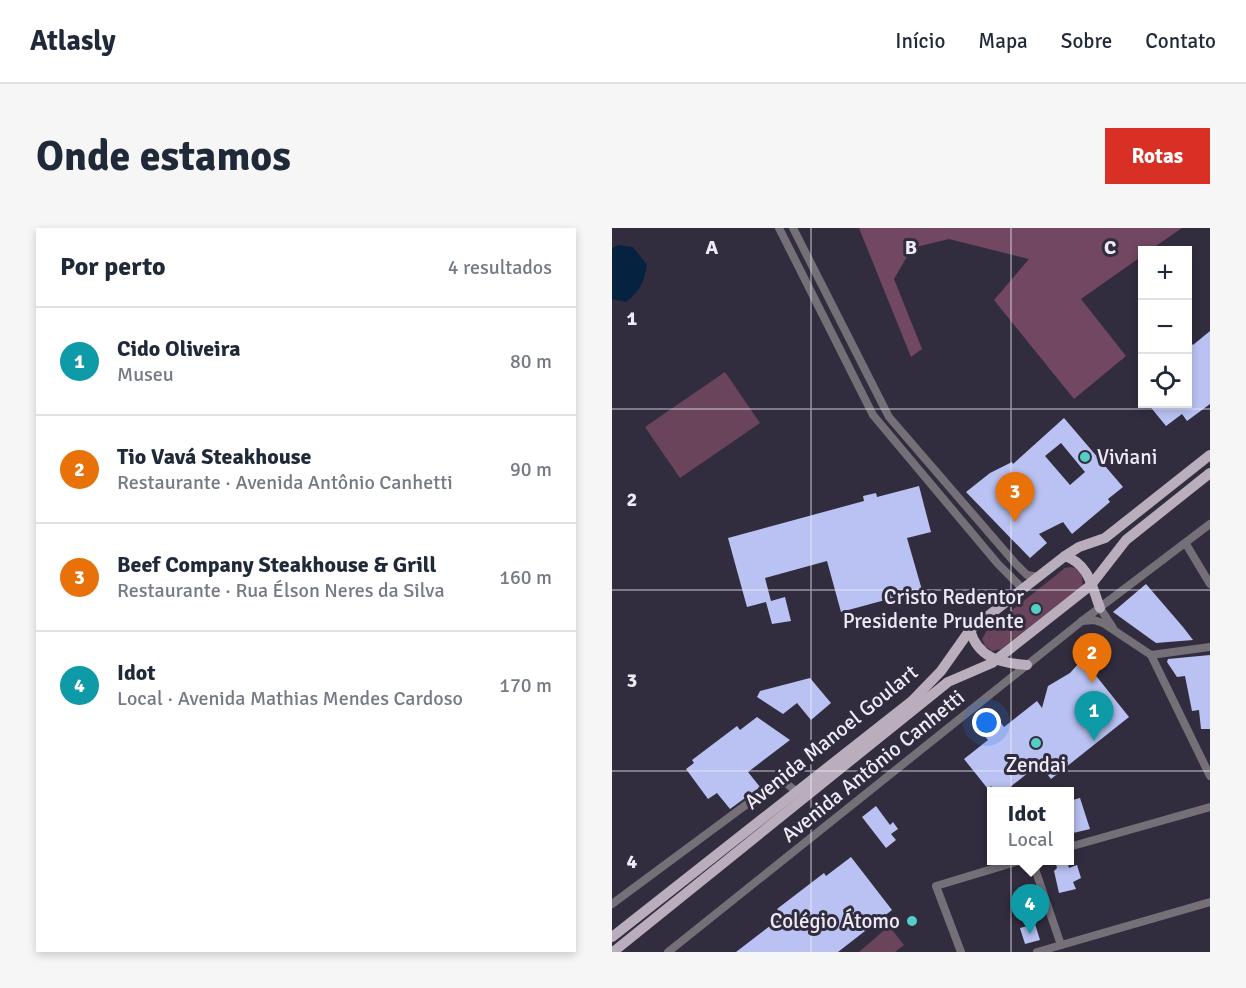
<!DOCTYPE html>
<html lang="pt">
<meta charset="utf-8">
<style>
body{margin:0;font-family:Signika,sans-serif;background:#f6f6f7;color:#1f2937}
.controls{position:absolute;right:18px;top:18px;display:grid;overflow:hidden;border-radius:0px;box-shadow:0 3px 9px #0003}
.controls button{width:54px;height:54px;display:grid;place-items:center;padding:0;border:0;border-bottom:2px solid #e0e1e3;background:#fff;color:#1f2937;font:30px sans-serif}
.you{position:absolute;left:375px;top:495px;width:21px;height:21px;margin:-15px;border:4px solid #fff;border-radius:50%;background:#1a73e8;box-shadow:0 0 0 9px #1a73e833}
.badge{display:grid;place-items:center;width:39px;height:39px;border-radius:50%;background:#d93025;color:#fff;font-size:20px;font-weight:700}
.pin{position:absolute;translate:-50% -50px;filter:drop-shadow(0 2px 3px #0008)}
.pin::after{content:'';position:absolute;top:32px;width:21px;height:18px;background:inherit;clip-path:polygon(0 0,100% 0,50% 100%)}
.popup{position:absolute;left:375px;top:559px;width:87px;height:78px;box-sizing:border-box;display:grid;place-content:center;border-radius:0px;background:#fff;filter:drop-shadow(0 2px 4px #0005);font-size:20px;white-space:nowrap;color:#747a83}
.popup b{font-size:22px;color:#1f2937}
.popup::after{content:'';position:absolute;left:50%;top:100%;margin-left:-12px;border:12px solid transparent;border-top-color:#fff}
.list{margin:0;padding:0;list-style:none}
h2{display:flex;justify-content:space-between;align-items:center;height:78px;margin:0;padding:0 24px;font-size:26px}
h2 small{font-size:20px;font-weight:400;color:#747a83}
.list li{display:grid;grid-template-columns:39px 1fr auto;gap:18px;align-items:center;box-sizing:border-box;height:108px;padding:0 24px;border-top:2px solid #e0e1e3}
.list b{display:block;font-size:22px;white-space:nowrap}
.list p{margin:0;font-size:20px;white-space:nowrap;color:#747a83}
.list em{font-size:20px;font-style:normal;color:#747a83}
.icon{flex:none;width:33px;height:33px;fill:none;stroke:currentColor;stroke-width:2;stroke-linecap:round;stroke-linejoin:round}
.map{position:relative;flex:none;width:598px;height:724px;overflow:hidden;border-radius:0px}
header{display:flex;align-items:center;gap:36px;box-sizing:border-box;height:84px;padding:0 30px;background:#fff;border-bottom:2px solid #e0e1e3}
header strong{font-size:28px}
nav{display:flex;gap:33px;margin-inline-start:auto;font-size:21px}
.intro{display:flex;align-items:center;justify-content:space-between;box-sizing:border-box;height:144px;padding:0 36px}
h1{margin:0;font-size:42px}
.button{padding:15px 27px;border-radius:0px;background:#d93025;color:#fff;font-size:21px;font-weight:700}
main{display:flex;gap:36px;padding:0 36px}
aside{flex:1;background:#fff;border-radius:0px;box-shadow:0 3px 9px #0003}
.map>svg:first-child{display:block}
.green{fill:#6a445b}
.forest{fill:#714761}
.water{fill:#062241}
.building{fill:#b9c2f2;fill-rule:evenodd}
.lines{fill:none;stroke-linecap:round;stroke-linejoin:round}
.minor{stroke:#756f77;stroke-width:8}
.major{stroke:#baadbc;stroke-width:10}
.grid{fill:none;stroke:#eeebf7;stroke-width:1.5;stroke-opacity:0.55}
.poi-dot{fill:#55cec5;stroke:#322d3e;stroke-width:2}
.labels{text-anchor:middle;stroke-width:6;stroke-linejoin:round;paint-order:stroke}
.poi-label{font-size:21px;fill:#eeebf7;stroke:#322d3e;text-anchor:end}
.street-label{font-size:21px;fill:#eeebf7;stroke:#322d3e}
.grid-label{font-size:20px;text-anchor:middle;font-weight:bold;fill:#eeebf7;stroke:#322d3e;stroke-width:6;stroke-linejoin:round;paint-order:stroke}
</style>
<header>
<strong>Atlasly</strong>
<nav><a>Início</a><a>Mapa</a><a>Sobre</a><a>Contato</a></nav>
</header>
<div class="intro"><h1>Onde estamos</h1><a class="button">Rotas</a></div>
<main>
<aside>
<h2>Por perto<small>4 resultados</small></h2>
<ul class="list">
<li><span class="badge" style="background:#0f9aa8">1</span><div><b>Cido Oliveira</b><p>Museu</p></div><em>80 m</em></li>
<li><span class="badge" style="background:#e8710a">2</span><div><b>Tio Vavá Steakhouse</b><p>Restaurante · Avenida Antônio Canhetti</p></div><em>90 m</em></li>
<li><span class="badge" style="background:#e8710a">3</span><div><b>Beef Company Steakhouse &amp; Grill</b><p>Restaurante · Rua Élson Neres da Silva</p></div><em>160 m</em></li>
<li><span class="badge" style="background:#0f9aa8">4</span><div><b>Idot</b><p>Local · Avenida Mathias Mendes Cardoso</p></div><em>170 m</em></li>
</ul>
</aside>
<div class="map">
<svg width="598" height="724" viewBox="0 0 598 724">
<rect width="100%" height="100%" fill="#322d3e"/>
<g class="green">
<polygon points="113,144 148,195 68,250 33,199"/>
<path d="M459 339C468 341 472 348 470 358L389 421 380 423 373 418 370 411 375 402 453 340Z"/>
<polygon points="277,698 292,717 283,724 247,724"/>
</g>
<polygon class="forest" points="247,0 570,0 538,22 530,22 530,28 469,71 514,128 462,171 382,72 417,31 337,11 300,20 282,51 310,121 299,129"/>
<path class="water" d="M7 17 21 19 35 37C32 54 28 63 14 74L0 71V20Z"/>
<g class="building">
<polygon points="598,103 598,176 575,193 570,186 554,198 536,176 576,176 576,168 580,164 576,159 576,111 581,117"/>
<path d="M452 190 511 259 496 271 498 274 460 306 451 294 427 306 435 315 418 330 354 264 378 245 400 234 401 236ZM449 215 473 244 458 257 433 228Z"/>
<polygon points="307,258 319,304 295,310 310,362 229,384 215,333 153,350 159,373 173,369 179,393 160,396 154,374 135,379 116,310 252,273 251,268 264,265 265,269"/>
<polygon points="534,356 571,399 581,412 544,415 501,384"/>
<polygon points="475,426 486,441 481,444 517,489 439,551 427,536 392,564 384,564 379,558 376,561 352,531 376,512 369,504 386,491 392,499 425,473 430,480 436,458 458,445"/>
<polygon points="598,427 598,501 589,501 587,482 580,483 573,448 565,449 555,434 556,431"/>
<polygon points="198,450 219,475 199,492 185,475 171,486 145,469 148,463"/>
<polygon points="145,489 178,512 136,544 148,559 118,581 105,565 96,571 74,541 82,535 80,532 125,498 128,502"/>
<polygon points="468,570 478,601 457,606 457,595 459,594 457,573"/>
<polygon points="264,578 278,597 281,594 286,601 279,606 284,612 274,620 250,589"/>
<polygon points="239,629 280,682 226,724 124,724 171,688 165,681 212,645 214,648"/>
<polygon points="455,633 457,640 465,637 469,650 461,654 464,661 447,665 442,643 445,640 444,636"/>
<polygon points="423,696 428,712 413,716 408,700"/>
</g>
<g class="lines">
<g class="minor">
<polyline points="167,0 261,187 386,336 411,361"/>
<polyline points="181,0 277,189 403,335 415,347 426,349"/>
<polyline points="574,316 598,356"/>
<polyline points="488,380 501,400"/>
<polyline points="470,393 482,392 491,395 539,427 598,548"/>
<polyline points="539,427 598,419"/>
<polyline points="457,619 598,579"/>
<polyline points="420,632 449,717"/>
<polyline points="0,676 169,551 185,564"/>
<polyline points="56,724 470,393 598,296"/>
<polyline points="349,724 324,658 410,632"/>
<polyline points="425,724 598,674"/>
</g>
<g class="major">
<path d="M453 328C477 336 480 359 488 380"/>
<path d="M358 402C366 430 388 435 415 437"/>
<polyline points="0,709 300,473 329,443 358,402 453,328 467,319 493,310 598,227"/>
<polyline points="1,724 336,454 380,435 479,357 514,312 598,245"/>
</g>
</g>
<path class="grid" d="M199 0V724M399 0V724M0 181H598M0 362H598M0 543H598"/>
<g class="poi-dot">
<circle cx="473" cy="229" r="6"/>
<circle cx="424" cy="381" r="6"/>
<circle cx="424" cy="515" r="6"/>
<circle cx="300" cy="693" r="6"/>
</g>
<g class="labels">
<g class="poi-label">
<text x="485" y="236" text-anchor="start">Viviani</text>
<text x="412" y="376">Cristo Redentor<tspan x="412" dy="24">Presidente Prudente</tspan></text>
<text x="424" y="544" text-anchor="middle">Zendai</text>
<text x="288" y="700">Colégio Átomo</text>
</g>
<g class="street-label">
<text transform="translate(219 509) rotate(-39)" y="7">Avenida Manoel Goulart</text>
<text transform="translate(261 538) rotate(-39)" y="7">Avenida Antônio Canhetti</text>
</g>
</g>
<g class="grid-label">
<text x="100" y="26">A</text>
<text x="299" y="26">B</text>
<text x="498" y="26">C</text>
<text x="20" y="97">1</text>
<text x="20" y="278">2</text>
<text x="20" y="459">3</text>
<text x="20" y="640">4</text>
</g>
</svg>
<div class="controls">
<button>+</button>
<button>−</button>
<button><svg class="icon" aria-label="locate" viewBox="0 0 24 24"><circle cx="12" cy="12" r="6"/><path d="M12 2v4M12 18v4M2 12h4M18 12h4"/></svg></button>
</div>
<div class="you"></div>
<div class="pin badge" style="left:482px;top:513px;background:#0f9aa8">1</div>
<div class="pin badge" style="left:480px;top:455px;background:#e8710a">2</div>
<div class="pin badge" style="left:403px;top:294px;background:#e8710a">3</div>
<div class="pin badge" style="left:418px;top:706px;background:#0f9aa8">4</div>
<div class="popup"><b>Idot</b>Local</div>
</div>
</main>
